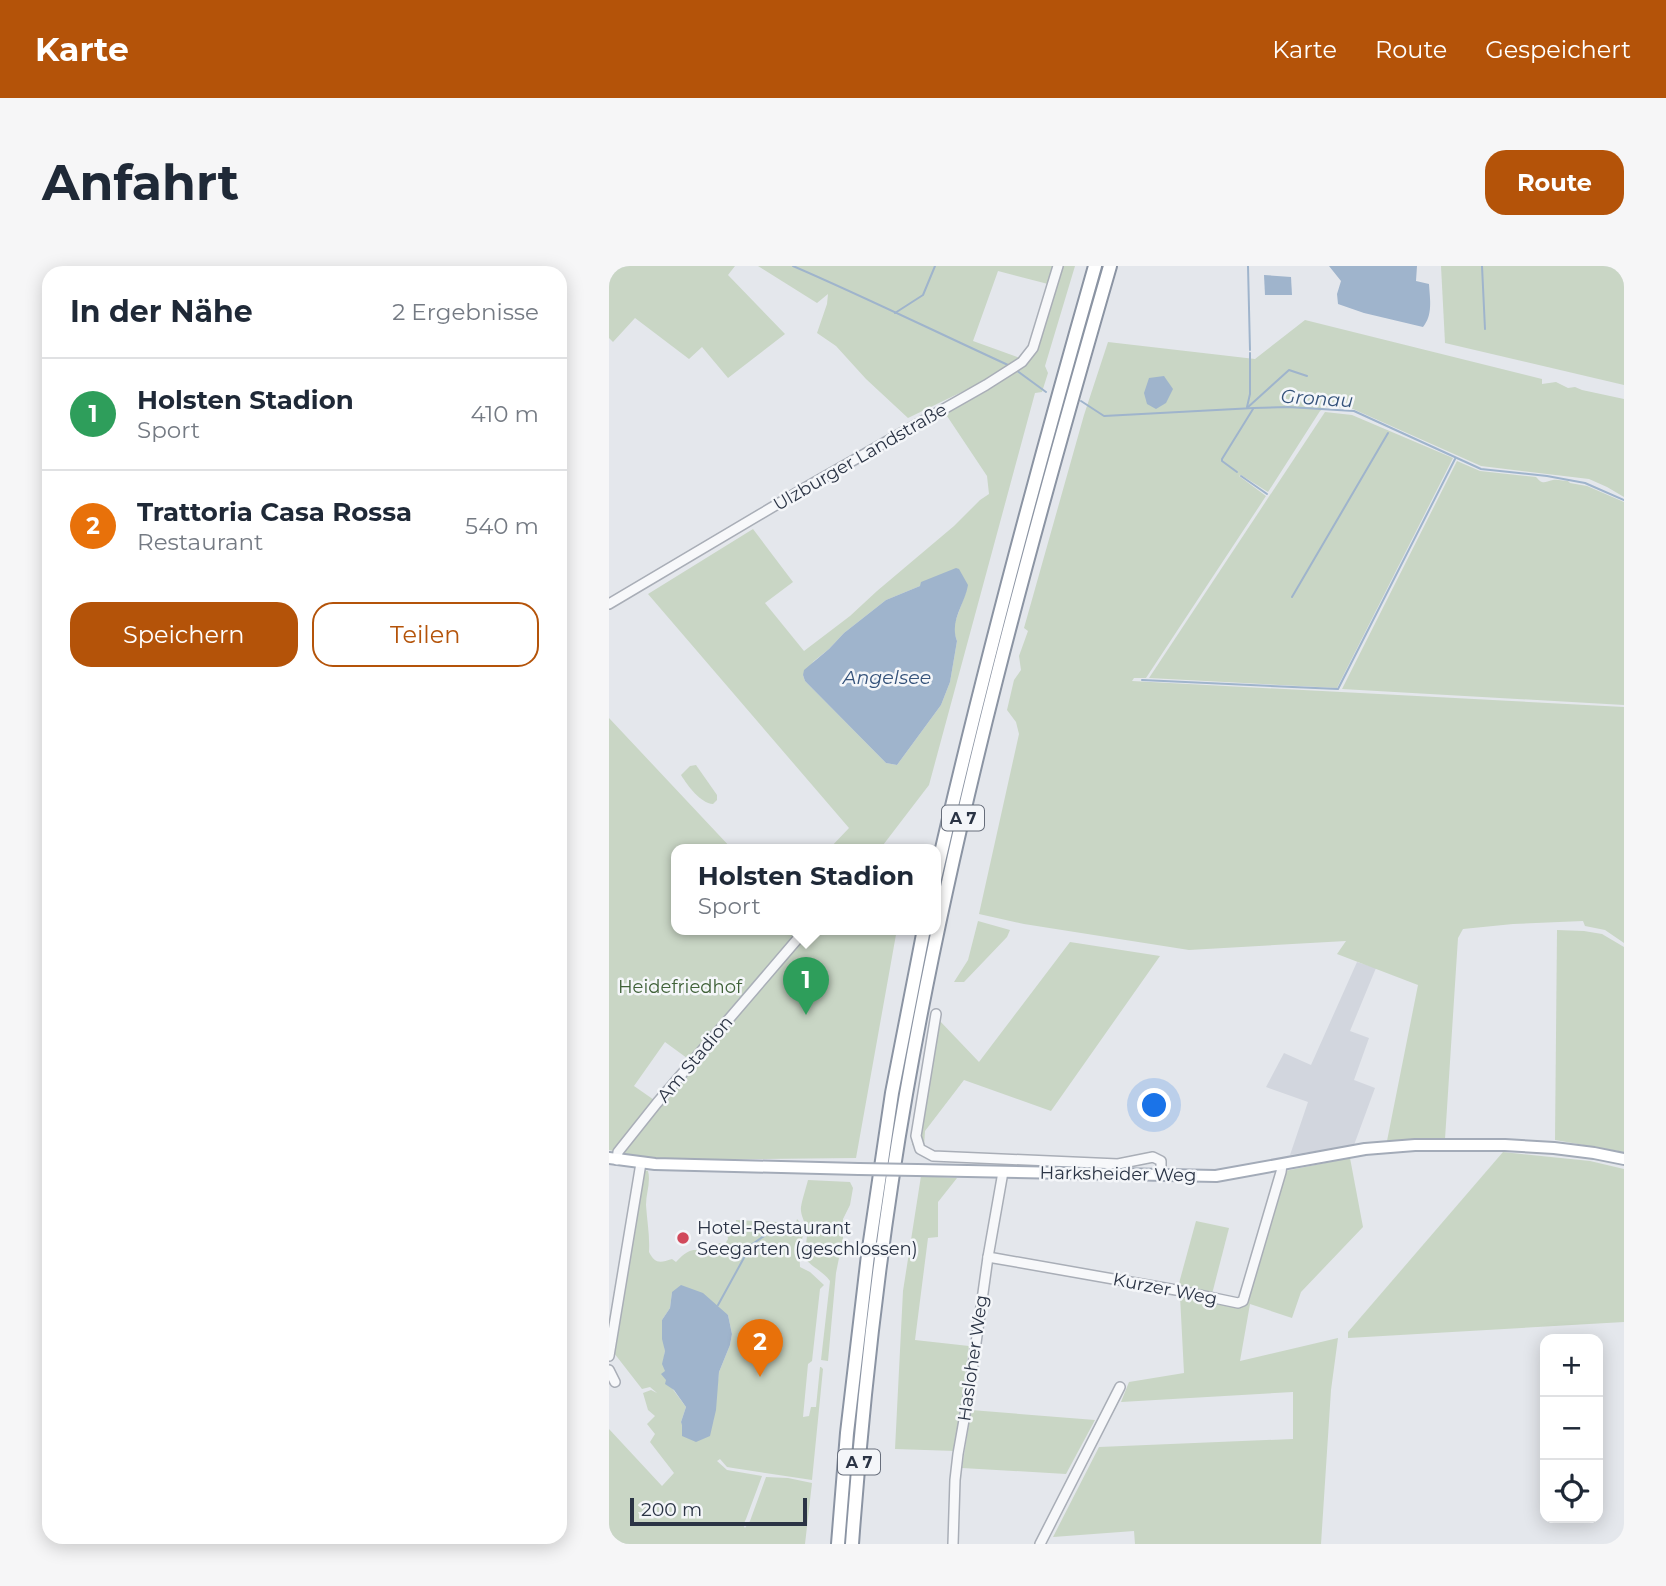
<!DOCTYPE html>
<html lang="de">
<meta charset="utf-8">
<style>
body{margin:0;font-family:Montserrat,sans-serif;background:#f6f6f7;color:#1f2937}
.controls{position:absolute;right:21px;bottom:21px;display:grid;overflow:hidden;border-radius:14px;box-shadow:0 4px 18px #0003}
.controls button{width:63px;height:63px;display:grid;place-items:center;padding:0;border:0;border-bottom:2px solid #e0e1e3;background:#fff;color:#1f2937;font:35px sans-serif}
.scale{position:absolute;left:21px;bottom:18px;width:177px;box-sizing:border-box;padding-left:7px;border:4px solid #2b3445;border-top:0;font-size:19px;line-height:24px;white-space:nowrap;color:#2b3445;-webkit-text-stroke:5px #f4f6f9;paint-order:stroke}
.you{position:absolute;left:546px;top:840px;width:24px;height:24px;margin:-18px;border:5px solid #fff;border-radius:50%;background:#1a73e8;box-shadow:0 0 0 10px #1a73e833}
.badge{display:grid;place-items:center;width:46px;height:46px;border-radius:50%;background:#b45309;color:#fff;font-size:23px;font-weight:700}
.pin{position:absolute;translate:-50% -58px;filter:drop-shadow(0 2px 4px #0008)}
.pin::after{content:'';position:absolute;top:37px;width:24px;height:21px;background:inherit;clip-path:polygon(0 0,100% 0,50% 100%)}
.popup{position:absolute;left:62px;top:578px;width:270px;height:91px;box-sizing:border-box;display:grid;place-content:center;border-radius:14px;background:#fff;filter:drop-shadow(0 2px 5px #0005);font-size:23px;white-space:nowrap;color:#747a83}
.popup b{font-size:26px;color:#1f2937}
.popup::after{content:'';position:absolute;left:50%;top:100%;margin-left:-14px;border:14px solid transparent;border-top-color:#fff}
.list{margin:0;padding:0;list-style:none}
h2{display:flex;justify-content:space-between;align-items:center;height:91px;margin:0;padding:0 28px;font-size:30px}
h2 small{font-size:23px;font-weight:400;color:#747a83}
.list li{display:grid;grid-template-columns:46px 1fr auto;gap:21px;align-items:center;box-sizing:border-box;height:112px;padding:0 28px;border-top:2px solid #e0e1e3}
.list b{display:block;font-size:26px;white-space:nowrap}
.list p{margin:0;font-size:23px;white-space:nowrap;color:#747a83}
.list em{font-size:23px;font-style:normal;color:#747a83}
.actions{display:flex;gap:14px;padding:21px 28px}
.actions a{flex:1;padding:16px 0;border:2px solid #b45309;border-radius:21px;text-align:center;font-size:24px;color:#b45309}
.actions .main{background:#b45309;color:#fff}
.icon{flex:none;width:38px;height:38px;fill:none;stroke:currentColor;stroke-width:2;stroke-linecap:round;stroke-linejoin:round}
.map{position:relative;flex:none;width:1015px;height:1278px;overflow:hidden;border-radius:21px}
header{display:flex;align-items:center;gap:42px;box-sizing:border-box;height:98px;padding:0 35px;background:#b45309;color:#fff}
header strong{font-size:33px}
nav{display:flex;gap:38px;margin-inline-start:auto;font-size:24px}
.intro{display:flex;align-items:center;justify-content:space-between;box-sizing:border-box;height:168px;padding:0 42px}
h1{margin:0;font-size:49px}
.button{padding:18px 32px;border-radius:21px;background:#b45309;color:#fff;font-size:24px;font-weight:700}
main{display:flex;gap:42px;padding:0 42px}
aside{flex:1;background:#fff;border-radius:21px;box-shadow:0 4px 18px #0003}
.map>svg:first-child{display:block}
.built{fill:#d2d6de}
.green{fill:#c9d6c5;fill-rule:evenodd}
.water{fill:#9fb4cc}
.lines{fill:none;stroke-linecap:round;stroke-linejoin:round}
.stream{stroke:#9fb4cc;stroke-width:2}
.minor-casing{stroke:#a9aeb7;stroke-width:12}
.major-casing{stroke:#a3abb8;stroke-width:14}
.highway-casing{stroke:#8b94a3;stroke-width:16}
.minor{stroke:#f7f8fa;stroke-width:9}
.major{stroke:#fff;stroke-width:10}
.highway{stroke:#fff;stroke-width:12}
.major-bridge-casing{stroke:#a3abb8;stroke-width:14;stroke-linecap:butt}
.major-bridge{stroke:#fff;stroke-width:10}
.poi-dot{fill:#d1495b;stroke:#f4f6f9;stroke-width:2.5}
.labels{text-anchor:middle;stroke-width:5;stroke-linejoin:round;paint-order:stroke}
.shield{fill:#f4f6f9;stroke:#676e7b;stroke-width:2}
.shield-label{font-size:16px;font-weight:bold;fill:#2b3445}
.street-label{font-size:18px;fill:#2b3445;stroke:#f4f6f9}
.park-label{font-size:18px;fill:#3f6138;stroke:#f4f6f9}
.poi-label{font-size:18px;fill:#2b3445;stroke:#f4f6f9;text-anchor:start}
.water-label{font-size:19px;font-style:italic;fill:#34527a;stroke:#f4f6f9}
</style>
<header>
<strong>Karte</strong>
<nav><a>Karte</a><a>Route</a><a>Gespeichert</a></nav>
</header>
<div class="intro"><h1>Anfahrt</h1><a class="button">Route</a></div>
<main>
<aside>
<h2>In der Nähe<small>2 Ergebnisse</small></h2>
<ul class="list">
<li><span class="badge" style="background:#2e9e5b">1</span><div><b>Holsten Stadion</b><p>Sport</p></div><em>410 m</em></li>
<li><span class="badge" style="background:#e8710a">2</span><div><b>Trattoria Casa Rossa</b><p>Restaurant</p></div><em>540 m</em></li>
</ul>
<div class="actions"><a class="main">Speichern</a><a>Teilen</a></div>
</aside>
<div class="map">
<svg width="1015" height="1278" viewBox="0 0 1015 1278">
<rect width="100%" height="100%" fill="#e4e7ec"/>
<polygon class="built" points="748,696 767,702 741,765 760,772 745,814 766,822 745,879 681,889 699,836 657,821 675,787 702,799"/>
<g class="green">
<polygon points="0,0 126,0 119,9 176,68 119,112 93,81 80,93 26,52 4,76 0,72"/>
<polygon points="149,0 446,0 439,18 389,5 364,75 411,92 392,107 299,152 257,113 227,80 208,67 218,38 219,28 208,37"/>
<path d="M450 0H466L436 100 439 107 433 126 426 127 320 519 271 583H220L240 562 39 328 144 263 184 316 156 337 195 385 241 350 268 325 345 260 371 234 380 228 378 210 336 147 414 99ZM311 320 358 323 345 359V366L348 375 341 416 332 439 288 499 277 497 196 415 194 409 205 395 220 383 235 367 277 334Z"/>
<polygon points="832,0 1015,0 1015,119 836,77"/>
<polygon points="696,54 933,113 933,118 947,116 959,122 966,121 973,124 1015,133 1015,231 998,221 980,213 872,200 744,143 719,140 711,145 659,226 632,209 630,210 657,230 537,412 525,412 523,415 1015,441 1015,677 996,664 976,660 974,655 904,658 854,663 849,672 836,873 778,875 809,719 728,688 737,675 580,684 415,658 370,648 410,468 407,456 398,444 405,414 412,404 410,390 419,365 415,362 475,149 499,76 646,93"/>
<polygon points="716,146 743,149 844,192 728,422 540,412"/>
<path d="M848 195 871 205 927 211C934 219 935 216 944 214 948 213 955 215 959 215L961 217 978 220 1015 236V439L733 423Z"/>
<path d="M0 452 123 583H68V663H288L247 892 51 894 16 890 9 886 0 884ZM56 776 82 795 48 836 25 820Z"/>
<path d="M87 499 108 529V534L104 538C91 537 79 520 72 509L81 500Z"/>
<polygon points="369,655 401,664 398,671 355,716 345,716 359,694"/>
<polygon points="948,664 975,665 993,668 1015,681 1015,886 946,874"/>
<polygon points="461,676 551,690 442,845 355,814 316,865 315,881 303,879 323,759 329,753 370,796"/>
<polygon points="894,886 981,895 1015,903 1015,1056 739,1072 739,1066"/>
<polygon points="741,892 754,961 692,1026 683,1052 641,1038 631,1095 729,1072 722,1124 712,1278 526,1278 525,1265 444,1271 490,1181 684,1173 684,1126 512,1136 520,1116 575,1107 571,1030 629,1041 634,1040 638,1035 676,905"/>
<path d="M34 904 39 905C42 916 37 927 37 939 38 955 41 970 40 986 46 998 51 997 63 993L67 996C82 980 85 984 105 986L110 977 116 978 119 973 116 958 124 959 127 957V954L187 957 188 953 196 962 190 984 191 1001 201 1006 215 1019 211 1023 203 1095 199 1098 194 1151 200 1150 202 1141H207L211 1101H212L214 1103 203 1214 124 1202 118 1201 111 1193 108 1195 118 1204 153 1210 137 1253 134 1259 136 1262 141 1255 157 1211 179 1212 203 1217 196 1278H0V1163L53 1220 65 1207 41 1176 46 1168 38 1158 46 1150 39 1144 34 1127 42 1124 48 1127 41 1121 33 1123 5 1087ZM63 1026 119 1049 123 1068 121 1079 110 1106 104 1156 73 1170V1158L72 1156 77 1141 57 1114V1105L54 1098 56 1085 53 1054 61 1042Z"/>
<polygon points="312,910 348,912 329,936 329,971 319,972 306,1074 360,1080 346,1185 286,1183 294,1025"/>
<path d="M199 914 241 916 244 922 241 939 234 953V972L227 1007 219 1095 212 1094 221 1015C214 1005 202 1001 195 991 195 982 200 972 197 963 196 955 191 949 192 941 193 934 197 922 199 914Z"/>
<polygon points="587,955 620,962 603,1028 569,1021"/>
<polygon points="362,1144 486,1154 457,1208 353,1202"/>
</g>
<g class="water">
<path d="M720 0H808L807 15 820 18C821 34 824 49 814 61L755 47 729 38 728 28 732 15Z"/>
<polygon points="655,9 682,11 683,29 656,29"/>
<polygon points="555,110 564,123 557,137 547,143 538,138 535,127 540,112"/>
<path d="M347 302 350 303 359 319C356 338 340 355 348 375L341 416 332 439 288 499 277 497 196 415 194 409 195 404 220 383 235 367 277 334 311 320 312 316Z"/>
<polygon points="72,1019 94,1027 119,1049 123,1068 121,1079 110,1106 107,1144 101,1170 87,1176 73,1170 73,1159 72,1156 77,1141 65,1124 56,1118 57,1114 52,1108 56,1105 53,1098 56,1085 53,1073 53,1054 61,1042 63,1026"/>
</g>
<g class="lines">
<g class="stream">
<path d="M184 0C256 31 327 66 399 99"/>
<polyline points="639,0 641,84"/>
<polyline points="873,0 876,63"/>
<polyline points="286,47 314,29 326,0"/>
<polyline points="407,104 437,126"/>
<polyline points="472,135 495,150 645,142 679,141 745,145 872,203 938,210 976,217 1015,234"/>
<polyline points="638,141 641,128 641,87"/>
<polyline points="638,142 680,104 698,110"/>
<polyline points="628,206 613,195 613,193 644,143"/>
<polyline points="632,210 658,228"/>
<polyline points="683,331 779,167"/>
<polyline points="533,414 729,423 846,193"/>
<polyline points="109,1039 142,979 174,957"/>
</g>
<defs>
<g id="minor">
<polyline points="0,338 194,223 377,119 413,96 424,82 449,0"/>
<polyline points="327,748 307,870 311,883 324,890 509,898 544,891 552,895 552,910"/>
<polyline points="8,894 9,886 48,837 197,663"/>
<polyline points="379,991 567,1024 629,1037 634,1035 672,906 673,899"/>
<polyline points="0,1090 32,897"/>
<polyline points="0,1104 6,1116"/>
<polyline points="344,1278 346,1214 349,1188 361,1120 379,991 394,906"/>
<polyline points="431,1278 511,1121"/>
</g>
<g id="major">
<polyline points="0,892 46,898 250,903"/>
<polyline points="308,904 607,910 756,883 806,879 896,879 945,882 985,887 1015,893"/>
</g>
<g id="highway">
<path d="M326 613C373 407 428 203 486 0"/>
<polyline points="229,1278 238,1167 259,989 283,827 315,663"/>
<path d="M243 1278C254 1127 271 977 297 828 346 548 422 273 501 0"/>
</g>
</defs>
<use href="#minor" class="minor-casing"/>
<use href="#major" class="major-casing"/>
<use href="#highway" class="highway-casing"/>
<use href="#minor" class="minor"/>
<use href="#major" class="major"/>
<use href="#highway" class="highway"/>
<defs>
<polyline id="major-bridge" points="250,903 308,904"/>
</defs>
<use href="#major-bridge" class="major-bridge-casing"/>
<use href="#major-bridge" class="major-bridge"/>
</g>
<circle class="poi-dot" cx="74" cy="972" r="7"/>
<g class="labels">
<g class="shield">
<rect x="333" y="539.5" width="42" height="25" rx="5"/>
<rect x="229" y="1183.5" width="42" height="25" rx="5"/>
</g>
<g class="shield-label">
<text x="354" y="558">A 7</text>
<text x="250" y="1202">A 7</text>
</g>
<g class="street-label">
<text transform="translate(251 191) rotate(-30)" y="6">Ulzburger Landstraße</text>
<text transform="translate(86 793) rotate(-50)" y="6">Am Stadion</text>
<text transform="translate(509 908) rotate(1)" y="6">Harksheider Weg</text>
<text transform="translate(556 1023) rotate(11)" y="6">Kurzer Weg</text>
<text transform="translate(364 1092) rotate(-82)" y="6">Hasloher Weg</text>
</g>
<g class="park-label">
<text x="71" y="727">Heidefriedhof</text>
</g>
<g class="poi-label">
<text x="88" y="968">Hotel-Restaurant<tspan x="88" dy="21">Seegarten (geschlossen)</tspan></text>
</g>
<g class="water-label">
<text transform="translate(708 132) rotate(4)" y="7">Gronau</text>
<text x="278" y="418">Angelsee</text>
</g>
</g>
</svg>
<div class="controls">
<button>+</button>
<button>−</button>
<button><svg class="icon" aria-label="locate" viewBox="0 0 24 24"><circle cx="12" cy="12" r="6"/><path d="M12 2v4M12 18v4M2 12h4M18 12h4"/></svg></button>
</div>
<div class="scale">200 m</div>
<div class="you"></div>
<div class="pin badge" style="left:197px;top:749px;background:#2e9e5b">1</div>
<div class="popup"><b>Holsten Stadion</b>Sport</div>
<div class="pin badge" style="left:151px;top:1111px;background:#e8710a">2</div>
</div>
</main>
